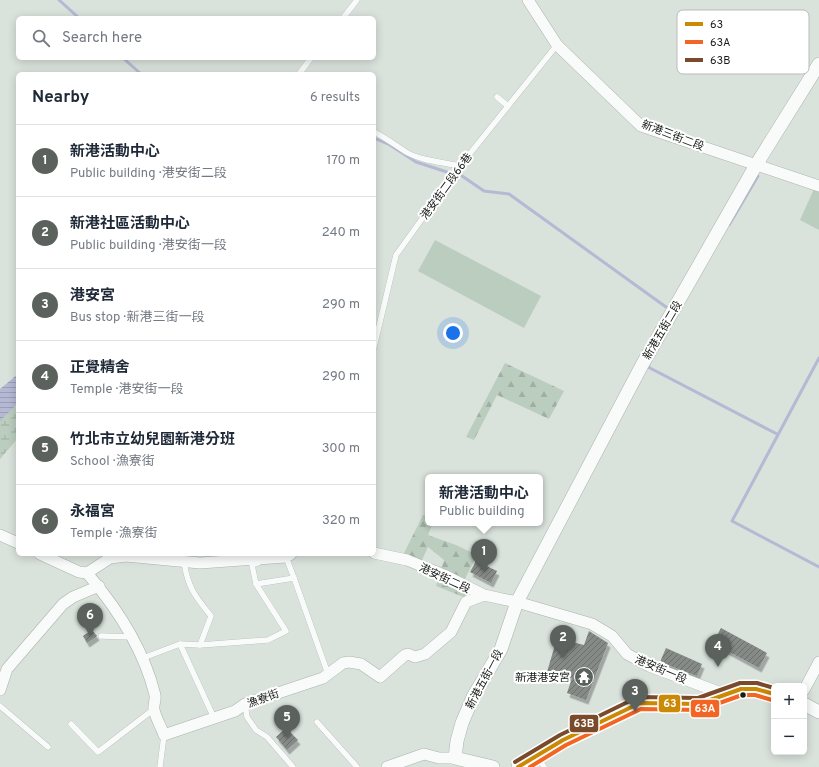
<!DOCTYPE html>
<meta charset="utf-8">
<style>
body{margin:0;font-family:Overpass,"Noto Sans TC",sans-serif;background:#f6f6f7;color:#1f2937}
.controls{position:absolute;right:12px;bottom:12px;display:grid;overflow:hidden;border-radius:6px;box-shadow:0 2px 10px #0003}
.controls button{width:36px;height:36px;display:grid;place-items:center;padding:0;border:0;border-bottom:1px solid #e0e1e3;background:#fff;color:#1f2937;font:20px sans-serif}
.you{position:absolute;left:453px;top:333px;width:14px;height:14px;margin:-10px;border:3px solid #fff;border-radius:50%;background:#1a73e8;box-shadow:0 0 0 6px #1a73e833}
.badge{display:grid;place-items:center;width:26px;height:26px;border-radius:50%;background:#5b615d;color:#fff;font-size:13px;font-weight:700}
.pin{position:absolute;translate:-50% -33px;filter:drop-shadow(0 1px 2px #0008)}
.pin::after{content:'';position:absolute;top:21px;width:14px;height:12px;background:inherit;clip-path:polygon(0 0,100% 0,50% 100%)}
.popup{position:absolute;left:425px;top:474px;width:118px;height:52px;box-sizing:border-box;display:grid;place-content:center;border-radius:6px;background:#fff;filter:drop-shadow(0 1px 3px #0005);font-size:13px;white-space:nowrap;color:#747a83}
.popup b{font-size:15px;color:#1f2937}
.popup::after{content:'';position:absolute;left:50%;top:100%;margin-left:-8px;border:8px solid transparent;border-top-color:#fff}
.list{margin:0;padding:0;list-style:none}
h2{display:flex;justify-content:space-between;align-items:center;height:52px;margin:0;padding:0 16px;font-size:17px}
h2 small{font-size:13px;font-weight:400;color:#747a83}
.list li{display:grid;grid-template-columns:26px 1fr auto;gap:12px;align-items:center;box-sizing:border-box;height:72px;padding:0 16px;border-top:1px solid #e0e1e3}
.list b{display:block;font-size:15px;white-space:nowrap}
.list p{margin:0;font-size:13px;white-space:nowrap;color:#747a83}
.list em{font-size:13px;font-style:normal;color:#747a83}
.icon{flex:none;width:22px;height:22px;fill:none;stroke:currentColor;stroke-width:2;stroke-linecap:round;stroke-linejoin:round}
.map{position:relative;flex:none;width:819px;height:767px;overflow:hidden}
.search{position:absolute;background:#fff;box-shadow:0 2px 10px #0003;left:16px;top:16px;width:360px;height:44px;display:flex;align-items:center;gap:10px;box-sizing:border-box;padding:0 14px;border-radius:6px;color:#747a83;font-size:15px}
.panel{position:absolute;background:#fff;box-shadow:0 2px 10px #0003;left:16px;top:72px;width:360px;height:484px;border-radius:6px}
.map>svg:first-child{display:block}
.green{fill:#bbcdbe}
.forest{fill:url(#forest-firs)}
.wetland{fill:url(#wetland-marsh)}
.water{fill:url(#water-rules)}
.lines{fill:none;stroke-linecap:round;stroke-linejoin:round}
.stream{stroke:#b5b9d4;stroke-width:3}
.building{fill:url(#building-hatch);filter:url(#shadow)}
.service-casing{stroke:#acb2ad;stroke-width:6}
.minor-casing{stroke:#acb2ad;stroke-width:12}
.tertiary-casing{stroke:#acb2ad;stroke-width:14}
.service{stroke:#f9fbfa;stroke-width:5.5}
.minor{stroke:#f9fbfa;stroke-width:11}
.tertiary{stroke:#f9fbfa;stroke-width:13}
.bus-1-casing{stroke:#fff;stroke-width:7}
.bus-2-casing{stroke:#fff;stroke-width:7}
.bus-3-casing{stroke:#fff;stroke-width:7}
.bus-1{stroke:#ca8a05;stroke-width:4}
.bus-2{stroke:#f26522;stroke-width:4}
.bus-3{stroke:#7a4b2a;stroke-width:4}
.bus-dot{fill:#171c18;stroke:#fff;stroke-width:1.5}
.labels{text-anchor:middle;stroke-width:4;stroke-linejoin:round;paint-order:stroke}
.street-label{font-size:11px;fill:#171c18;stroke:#fff}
.poi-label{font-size:11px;fill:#171c18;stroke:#fff;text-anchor:end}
.key{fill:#fff;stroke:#b9bbba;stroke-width:1}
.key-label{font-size:11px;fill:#171c18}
.line-badge{stroke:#fff;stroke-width:1.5}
.badge-label{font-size:11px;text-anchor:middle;font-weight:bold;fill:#fff}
</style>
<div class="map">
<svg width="819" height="767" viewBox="0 0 819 767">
<defs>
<pattern id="forest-firs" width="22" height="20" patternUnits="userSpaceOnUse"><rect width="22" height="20" fill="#bbcdbe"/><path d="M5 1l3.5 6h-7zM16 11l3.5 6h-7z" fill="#a0afa3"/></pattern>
<pattern id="wetland-marsh" width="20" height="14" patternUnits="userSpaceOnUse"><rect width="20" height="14" fill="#bbcdbe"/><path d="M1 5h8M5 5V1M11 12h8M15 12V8" fill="none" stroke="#a0afa3"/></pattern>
<pattern id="water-rules" width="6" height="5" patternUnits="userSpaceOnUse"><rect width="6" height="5" fill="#b5b9d4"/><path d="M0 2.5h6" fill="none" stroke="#9b9eb5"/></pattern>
<pattern id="building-hatch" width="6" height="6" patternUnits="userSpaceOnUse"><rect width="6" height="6" fill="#858a86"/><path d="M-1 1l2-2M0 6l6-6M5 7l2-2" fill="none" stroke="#6c706d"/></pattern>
<filter id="shadow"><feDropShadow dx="2.5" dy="4.5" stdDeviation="0" flood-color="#0004"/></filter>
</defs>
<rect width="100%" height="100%" fill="#dae2dc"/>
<g class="green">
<polygon points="814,189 819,190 819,230 800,220"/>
<polygon points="435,240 541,296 524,328 418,271"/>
</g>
<g class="forest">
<polygon points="505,363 564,391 549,419 497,395 474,440 466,437"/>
<polygon points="423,515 428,516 428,523 433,523 428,535 456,545 477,555 462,585 483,595 476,602 436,586 444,560 428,547 422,560 403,555"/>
</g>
<polygon class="wetland" points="18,389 18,438 0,459 0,403"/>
<polygon class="water" points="18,374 18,403 0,421 0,389"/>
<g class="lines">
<g class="stream">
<polyline points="59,0 79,18"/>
<polyline points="123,58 141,74"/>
<polyline points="374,138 390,145 416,162 447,172"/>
<polyline points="462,176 484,191 509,194 666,307"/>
<polyline points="729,225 758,176"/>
<polyline points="819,358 732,521 819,567"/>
<polyline points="649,365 648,367 777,434"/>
</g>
</g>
<g class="building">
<polygon points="476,561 497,571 491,583 470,572"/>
<polygon points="721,628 767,653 759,668 713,643"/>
<polygon points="92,630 97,636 87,643 83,636"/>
<polygon points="589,631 608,643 586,700 567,693 572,678 547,672 557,638 584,645"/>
<polygon points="666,648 702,664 697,676 660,662"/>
<polygon points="286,728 298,740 287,750 276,737"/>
</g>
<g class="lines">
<defs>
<g id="service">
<polyline points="343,18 357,0"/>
<polyline points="299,74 311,58"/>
<polyline points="497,97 508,106"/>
<path d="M374 132C386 138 395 145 406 152 421 161 443 162 460 166"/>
<polyline points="374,347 396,255 460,166 557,45"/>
<polyline points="286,557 294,578"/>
<polyline points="256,584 294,578 328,674"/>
<polyline points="101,636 132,637"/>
<polyline points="180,644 214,718"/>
<polyline points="200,645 268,640 286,631 256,584 252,565 258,563"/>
<path d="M143 658 180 644 200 645 211 616C195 596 188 588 184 562"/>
<polyline points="245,704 247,717 256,730 267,737 293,767"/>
<polyline points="0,706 48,747"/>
<polyline points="317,722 357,767"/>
<polyline points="71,724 98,752 154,709"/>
<polyline points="537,756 544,767"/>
<polyline points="160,767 164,735"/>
</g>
<g id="minor">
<polyline points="528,0 557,45 641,126 819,186"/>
<polyline points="0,535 18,543"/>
<polyline points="374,553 407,560 444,575 484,595 517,602 592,624 612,636 627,654 649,666 724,694"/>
<polyline points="40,554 79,572 87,573 110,558 126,556 200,563 286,557 291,554"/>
<path d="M87 573C117 608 144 650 155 695 156 700 153 705 154 710 156 718 161 727 164 735L235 711 245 704 323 678 343 663 349 662 361 664 380 677 405 655 408 654 415 657 425 654 451 632 466 602 484 595"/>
<polyline points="0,690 7,669 63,604 73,597 99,586"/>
<polyline points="804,690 819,662"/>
<polyline points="387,767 424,754 439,758 455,758"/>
</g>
<g id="tertiary">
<polyline points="804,704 819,712"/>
<polyline points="493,767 455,758 457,741 462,723 473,697 501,649 517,602 642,365 756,165 819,64"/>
<polyline points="518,767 563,740 640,703 699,704 724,694 741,689 756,689 774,694"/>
</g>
</defs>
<use href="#service" class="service-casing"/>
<use href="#minor" class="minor-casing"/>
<use href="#tertiary" class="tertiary-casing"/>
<use href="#service" class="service"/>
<use href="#minor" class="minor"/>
<use href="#tertiary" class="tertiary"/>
<defs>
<polyline id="bus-1" points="518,767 563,740 640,703 699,704 741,689 756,689 774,694"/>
<polyline id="bus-2" points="530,767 566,745 641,709 700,710 742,695 755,695 772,700"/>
<polyline id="bus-3" points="515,762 560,735 638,697 698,698 740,683 757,683 774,688"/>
</defs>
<use href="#bus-1" class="bus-1-casing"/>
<use href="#bus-2" class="bus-2-casing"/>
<use href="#bus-3" class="bus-3-casing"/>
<use href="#bus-1" class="bus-1"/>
<use href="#bus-2" class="bus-2"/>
<use href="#bus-3" class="bus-3"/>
</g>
<defs>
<symbol id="temple-disc" viewBox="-11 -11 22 22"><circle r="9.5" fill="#5b615d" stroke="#fff"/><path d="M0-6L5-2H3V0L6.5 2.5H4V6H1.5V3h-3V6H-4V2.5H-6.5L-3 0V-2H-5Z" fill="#fff"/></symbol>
</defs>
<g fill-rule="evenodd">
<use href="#temple-disc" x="573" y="666" width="22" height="22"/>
</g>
<circle class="bus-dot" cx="743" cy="695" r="3.5"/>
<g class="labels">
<g class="street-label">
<text transform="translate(673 135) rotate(21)" y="4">新港三街二段</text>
<text transform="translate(446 186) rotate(-54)" y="4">港安街二段66巷</text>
<text transform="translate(662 330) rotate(-60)" y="4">新港五街二段</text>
<text transform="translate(445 578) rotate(25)" y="4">港安街二段</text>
<text transform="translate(661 669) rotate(23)" y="4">港安街一段</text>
<text transform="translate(484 679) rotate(-62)" y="4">新港五街一段</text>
<text transform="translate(263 698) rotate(-20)" y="4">漁寮街</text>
</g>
<g class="poi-label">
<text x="570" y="681">新港港安宮</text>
</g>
</g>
<rect x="677" y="10" width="132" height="64" rx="6" class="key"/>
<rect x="685" y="22" width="18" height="4" fill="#ca8a05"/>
<rect x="685" y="40" width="18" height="4" fill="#f26522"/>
<rect x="685" y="58" width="18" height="4" fill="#7a4b2a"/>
<g class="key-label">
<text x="710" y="28">63</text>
<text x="710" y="46">63A</text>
<text x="710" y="64">63B</text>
</g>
<g class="line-badge">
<rect x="658" y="694" width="23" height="19" rx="4" fill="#ca8a05"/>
<rect x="690" y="699" width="30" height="19" rx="4" fill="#f26522"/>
<rect x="569" y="714" width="30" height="19" rx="4" fill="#7a4b2a"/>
</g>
<g class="badge-label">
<text x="670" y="707">63</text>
<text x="705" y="712">63A</text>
<text x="584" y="727">63B</text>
</g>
</svg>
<div class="controls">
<button>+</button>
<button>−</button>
</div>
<div class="you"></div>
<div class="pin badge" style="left:484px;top:572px">1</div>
<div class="popup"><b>新港活動中心</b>Public building</div>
<div class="pin badge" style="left:563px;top:658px">2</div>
<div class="pin badge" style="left:635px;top:712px">3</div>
<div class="pin badge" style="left:718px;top:667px">4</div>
<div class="pin badge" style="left:287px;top:738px">5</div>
<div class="pin badge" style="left:90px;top:636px">6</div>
<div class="search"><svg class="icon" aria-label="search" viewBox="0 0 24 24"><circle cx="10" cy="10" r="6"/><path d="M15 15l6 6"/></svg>Search here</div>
<section class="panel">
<h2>Nearby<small>6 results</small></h2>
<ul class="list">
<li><span class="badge">1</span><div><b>新港活動中心</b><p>Public building · 港安街二段</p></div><em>170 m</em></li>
<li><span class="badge">2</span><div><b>新港社區活動中心</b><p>Public building · 港安街一段</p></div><em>240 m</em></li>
<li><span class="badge">3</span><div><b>港安宮</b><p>Bus stop · 新港三街一段</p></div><em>290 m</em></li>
<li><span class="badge">4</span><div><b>正覺精舍</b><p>Temple · 港安街一段</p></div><em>290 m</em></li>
<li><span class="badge">5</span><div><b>竹北市立幼兒園新港分班</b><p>School · 漁寮街</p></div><em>300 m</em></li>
<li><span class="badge">6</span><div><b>永福宮</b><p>Temple · 漁寮街</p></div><em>320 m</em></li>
</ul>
</section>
</div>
